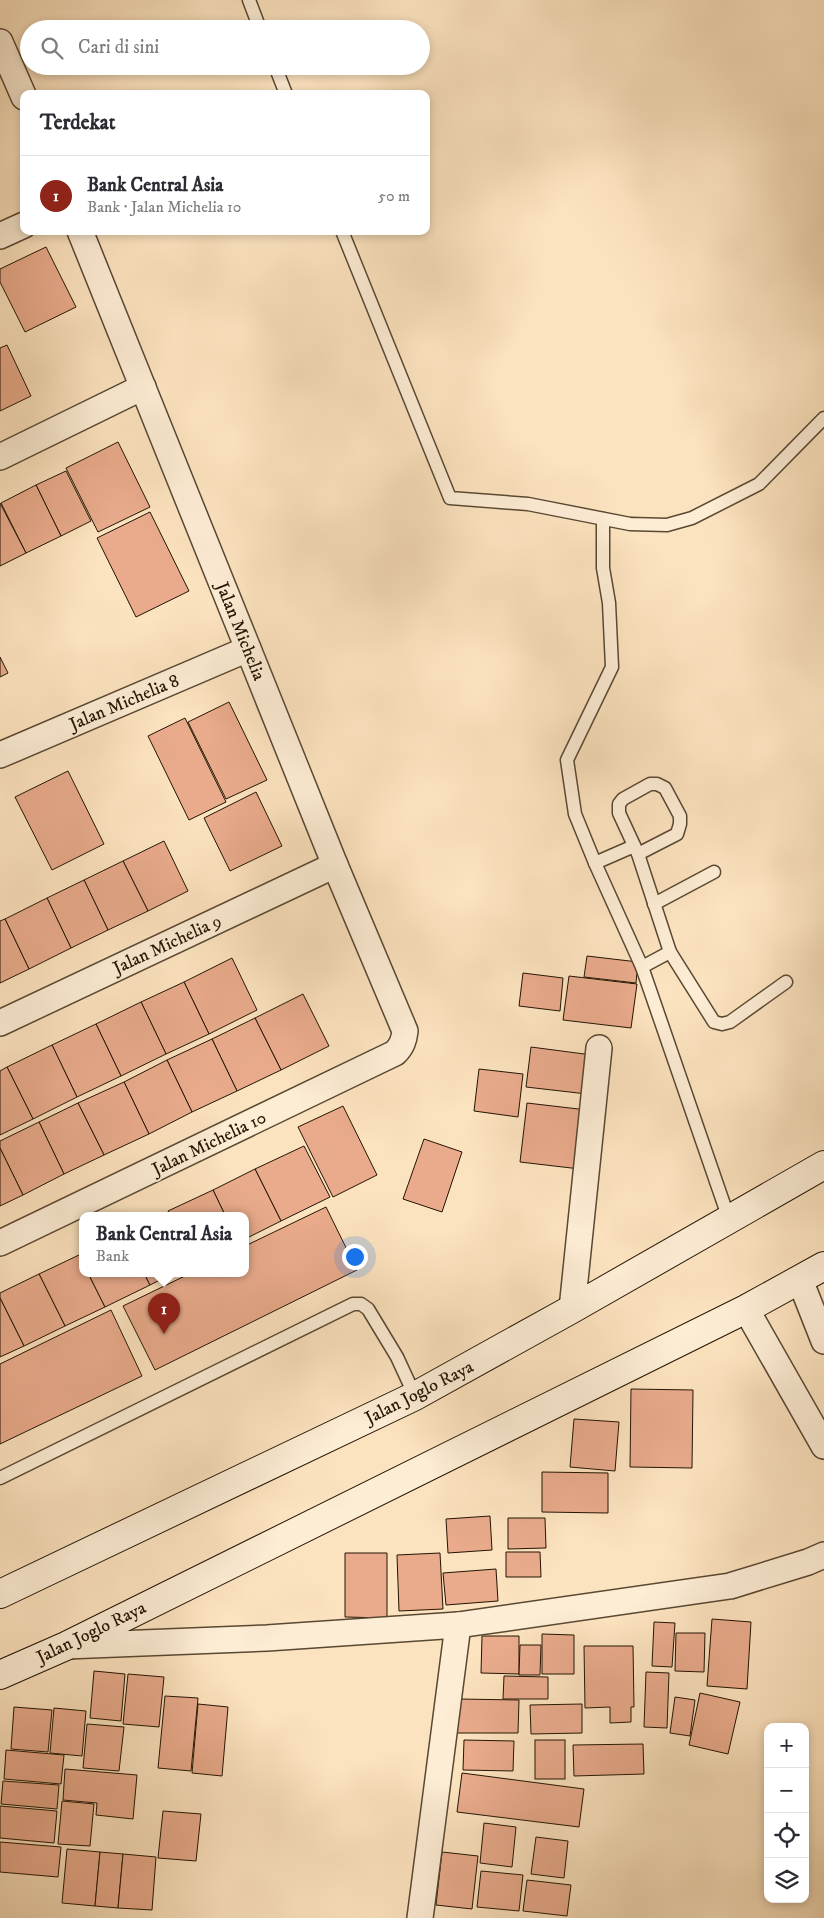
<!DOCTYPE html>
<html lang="id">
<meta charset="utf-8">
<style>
body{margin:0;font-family:"IM FELL DW Pica",serif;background:#f2f2f3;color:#2b2b33}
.controls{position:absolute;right:15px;bottom:15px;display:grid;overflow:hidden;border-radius:10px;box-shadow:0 2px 8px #0003}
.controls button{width:45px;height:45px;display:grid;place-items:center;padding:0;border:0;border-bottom:1px solid #e1e1e2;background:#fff;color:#2b2b33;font:25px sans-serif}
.you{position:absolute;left:354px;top:1256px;width:18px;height:18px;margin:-12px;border:4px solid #fff;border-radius:50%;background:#1a73e8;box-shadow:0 0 0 8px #1a73e833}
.badge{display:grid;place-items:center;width:32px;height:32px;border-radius:50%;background:#8f2418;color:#fff;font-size:16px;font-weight:700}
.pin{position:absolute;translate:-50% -41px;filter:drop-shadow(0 1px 2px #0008)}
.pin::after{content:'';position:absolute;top:26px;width:18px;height:15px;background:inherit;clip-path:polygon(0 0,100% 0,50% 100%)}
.popup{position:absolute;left:79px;top:1212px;width:170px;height:65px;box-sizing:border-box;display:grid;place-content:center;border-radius:10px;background:#fff;filter:drop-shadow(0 1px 4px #0005);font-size:16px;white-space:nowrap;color:#7c7c81}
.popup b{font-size:19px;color:#2b2b33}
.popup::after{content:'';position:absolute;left:50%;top:100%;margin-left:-10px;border:10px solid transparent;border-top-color:#fff}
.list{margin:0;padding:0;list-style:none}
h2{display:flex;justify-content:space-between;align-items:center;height:65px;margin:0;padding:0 20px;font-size:21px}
h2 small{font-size:16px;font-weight:400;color:#7c7c81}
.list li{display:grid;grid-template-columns:32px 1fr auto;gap:15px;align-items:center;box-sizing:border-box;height:80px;padding:0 20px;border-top:1px solid #e1e1e2}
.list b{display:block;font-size:19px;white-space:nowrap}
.list p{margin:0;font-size:16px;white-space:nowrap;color:#7c7c81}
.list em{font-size:16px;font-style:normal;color:#7c7c81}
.icon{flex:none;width:28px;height:28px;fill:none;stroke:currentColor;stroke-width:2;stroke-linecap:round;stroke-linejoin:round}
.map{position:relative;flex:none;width:824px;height:1918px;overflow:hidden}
.search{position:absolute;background:#fff;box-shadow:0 2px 8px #0003;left:20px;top:20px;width:410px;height:55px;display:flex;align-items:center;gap:12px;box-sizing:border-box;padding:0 18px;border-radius:28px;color:#7c7c81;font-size:19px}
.panel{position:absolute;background:#fff;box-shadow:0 2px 8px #0003;left:20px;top:90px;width:410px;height:145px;border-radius:10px}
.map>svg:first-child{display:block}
.building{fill:#e9ab8c;stroke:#231403}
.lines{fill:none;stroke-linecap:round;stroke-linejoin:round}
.service-casing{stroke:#594832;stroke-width:15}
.minor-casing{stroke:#594832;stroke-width:28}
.secondary-casing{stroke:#231403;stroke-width:30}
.service{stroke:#fdedd5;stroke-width:12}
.minor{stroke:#fdedd5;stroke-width:25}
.secondary{stroke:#fdedd5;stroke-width:28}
.labels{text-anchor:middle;stroke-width:4;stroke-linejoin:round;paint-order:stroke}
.street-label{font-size:18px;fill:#231403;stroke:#fdedd5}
</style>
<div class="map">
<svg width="824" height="1918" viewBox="0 0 824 1918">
<rect width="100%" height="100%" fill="#fce3bf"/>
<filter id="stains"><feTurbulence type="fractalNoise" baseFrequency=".004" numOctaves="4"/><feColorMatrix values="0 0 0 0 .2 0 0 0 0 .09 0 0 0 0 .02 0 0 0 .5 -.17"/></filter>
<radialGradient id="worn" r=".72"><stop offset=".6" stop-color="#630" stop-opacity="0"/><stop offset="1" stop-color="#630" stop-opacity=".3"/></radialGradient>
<g class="building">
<polygon points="46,247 76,307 25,332 0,282 0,269"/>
<polygon points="7,345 31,396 0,411 0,348"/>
<polygon points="118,442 150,507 98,532 66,468"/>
<polygon points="66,471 91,521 61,536 36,485"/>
<polygon points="36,485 61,536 26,553 1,503"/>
<polygon points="0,503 26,553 0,566"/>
<polygon points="150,512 189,591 136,617 97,538"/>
<polygon points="0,657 8,673 0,677"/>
<polygon points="229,702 267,780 226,799 188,722"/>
<polygon points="185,718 226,802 189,820 148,736"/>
<polygon points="68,771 104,844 52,870 15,797"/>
<polygon points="256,792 282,846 230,871 204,818"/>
<polygon points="164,841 188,891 148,911 123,861"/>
<polygon points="123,861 148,911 108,930 84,880"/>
<polygon points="84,880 108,930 71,948 47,898"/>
<polygon points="47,898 71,948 29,969 5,919"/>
<polygon points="5,919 29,969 0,983 0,921"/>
<polygon points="587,956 638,962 636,983 584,977"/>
<polygon points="232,958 257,1010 209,1034 184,982"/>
<polygon points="523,973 563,978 560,1011 519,1006"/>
<polygon points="569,976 637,984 631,1028 563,1020"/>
<polygon points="184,982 209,1034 166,1054 141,1002"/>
<polygon points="303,994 329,1046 281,1070 255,1018"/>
<polygon points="141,1002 166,1054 121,1076 96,1024"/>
<polygon points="255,1018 281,1070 237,1091 212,1039"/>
<polygon points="96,1024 121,1076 77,1097 52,1045"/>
<polygon points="212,1039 237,1091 192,1112 167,1060"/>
<polygon points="52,1045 77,1097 33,1119 7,1067"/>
<polygon points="531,1047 592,1055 587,1094 526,1087"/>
<polygon points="167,1060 192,1112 149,1134 124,1082"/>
<polygon points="7,1067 33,1119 0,1135 0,1071"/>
<polygon points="479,1069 523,1074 518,1117 474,1111"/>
<polygon points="124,1082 149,1134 104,1155 78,1103"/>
<polygon points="78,1103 104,1155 64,1174 39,1122"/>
<polygon points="527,1103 587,1110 580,1169 520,1162"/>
<polygon points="343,1106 377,1175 333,1197 298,1127"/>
<polygon points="39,1122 64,1174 23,1195 0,1148 0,1141"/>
<polygon points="424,1139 462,1152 442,1212 403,1199"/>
<polygon points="304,1146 330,1197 281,1221 255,1169"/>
<polygon points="0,1148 23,1195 0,1206"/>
<polygon points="255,1169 281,1221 245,1239 245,1215 225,1215 213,1190"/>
<polygon points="213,1190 225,1215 170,1215 168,1211"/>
<polygon points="326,1207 357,1270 155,1370 123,1306 191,1273 245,1273 245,1246"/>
<polygon points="79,1255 83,1262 83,1273 88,1273 105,1307 65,1326 39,1274"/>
<polygon points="88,1273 144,1273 150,1285 105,1307"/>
<polygon points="144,1273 174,1273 150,1285"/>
<polygon points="39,1274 65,1326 24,1346 0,1298 0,1293"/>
<polygon points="0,1298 24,1346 0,1357"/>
<polygon points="111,1310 142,1376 0,1444 0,1364"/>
<polygon points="631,1389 693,1390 692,1468 630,1467"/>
<polygon points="574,1419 619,1422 615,1471 570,1467"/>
<polygon points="542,1472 608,1473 608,1513 542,1512"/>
<polygon points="490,1516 492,1550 448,1553 446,1519"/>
<polygon points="508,1518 545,1518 546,1548 508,1549"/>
<polygon points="506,1552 540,1552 541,1577 506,1577"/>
<polygon points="345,1553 387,1553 387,1618 345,1617"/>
<polygon points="440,1553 443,1609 399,1611 397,1555"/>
<polygon points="496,1569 498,1601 446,1605 443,1573"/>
<polygon points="712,1619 751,1622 747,1689 707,1686"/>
<polygon points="654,1622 675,1623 672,1667 652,1666"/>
<polygon points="676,1633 705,1633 704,1672 675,1671"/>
<polygon points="542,1634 574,1635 574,1674 542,1674"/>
<polygon points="482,1636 519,1636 519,1674 481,1673"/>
<polygon points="520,1645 541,1645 540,1675 519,1675"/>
<polygon points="584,1646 633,1646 634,1707 631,1707 631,1722 610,1723 610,1707 585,1708"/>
<polygon points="94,1671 125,1674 121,1721 90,1718"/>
<polygon points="646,1672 669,1673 667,1728 644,1727"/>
<polygon points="128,1674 164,1677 159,1727 123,1724"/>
<polygon points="504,1676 548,1677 548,1699 503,1699"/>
<polygon points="700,1693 740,1702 728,1754 689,1745"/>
<polygon points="165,1696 198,1698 191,1771 158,1768"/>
<polygon points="675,1697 695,1700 690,1736 670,1733"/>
<polygon points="458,1699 519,1700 518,1733 457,1733"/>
<polygon points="198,1704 228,1707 222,1776 192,1773"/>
<polygon points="582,1704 582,1733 531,1734 530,1705"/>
<polygon points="14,1707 52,1710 48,1752 11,1749"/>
<polygon points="54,1708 86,1711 82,1756 50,1753"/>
<polygon points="87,1724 124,1727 119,1771 83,1768"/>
<polygon points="464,1740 514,1741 513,1771 463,1770"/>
<rect x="535" y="1740" width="30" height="39"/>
<polygon points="643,1744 644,1774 574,1776 573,1745"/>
<polygon points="6,1750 64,1755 61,1784 4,1779"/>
<polygon points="65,1769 137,1775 133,1819 96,1815 97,1803 63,1800"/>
<polygon points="462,1773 584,1789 579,1827 457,1812"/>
<polygon points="3,1781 59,1785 57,1809 1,1804"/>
<polygon points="62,1801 94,1804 90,1846 58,1844"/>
<polygon points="0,1806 57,1811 54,1843 0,1838"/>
<polygon points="163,1811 201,1814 196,1861 158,1858"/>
<polygon points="484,1823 516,1827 512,1867 480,1863"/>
<polygon points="536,1837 568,1841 564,1878 531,1874"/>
<polygon points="0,1842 61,1847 58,1877 0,1872"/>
<polygon points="67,1849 100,1852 95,1906 62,1903"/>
<polygon points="100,1852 123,1854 118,1908 95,1906"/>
<polygon points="442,1852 478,1856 472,1909 436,1905"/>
<polygon points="123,1854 156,1857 152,1910 118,1908"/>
<polygon points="481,1871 523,1875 519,1911 477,1907"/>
<polygon points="527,1880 571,1885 567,1916 523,1911"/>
</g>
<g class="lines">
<defs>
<g id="service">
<polyline points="249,0 260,29"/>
<polyline points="275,66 286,94"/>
<polyline points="342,231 450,498 528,504 630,524 667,525 692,518 759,484 824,418"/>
<polyline points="603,519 603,568 609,603 612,667 567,760 575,814 595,863 642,967 729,1219"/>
<polyline points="638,854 677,834 680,824 680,816 665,788 657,784 650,784 623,799 619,804 619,813 638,854 670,952"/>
<polyline points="595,863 634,846"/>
<polyline points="654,904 714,872"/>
<polyline points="642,967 670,952 714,1022 722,1024 730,1022 786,982"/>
<polyline points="0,1478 353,1304 361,1304 368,1309 397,1357 415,1396"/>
</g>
<g id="minor">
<polyline points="0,42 24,97"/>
<polyline points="0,236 24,225"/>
<polyline points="0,457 143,387"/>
<polyline points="0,755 248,649"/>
<polyline points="0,1023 335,865"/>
<path d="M0 1243 395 1053C402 1046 404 1040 405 1031L335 865 80 231"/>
<polyline points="800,1280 824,1341"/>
<polyline points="572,1309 599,1048"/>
<polyline points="746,1309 824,1446"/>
<polyline points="66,1646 267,1638 458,1625 730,1586 808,1562 824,1555"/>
<polyline points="420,1918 458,1625"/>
</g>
<g id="secondary">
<polyline points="0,1594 415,1396 572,1309 824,1165"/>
<polyline points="0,1675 66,1646 746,1309 824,1266"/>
</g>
</defs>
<use href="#service" class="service-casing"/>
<use href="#minor" class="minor-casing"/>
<use href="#secondary" class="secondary-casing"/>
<use href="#service" class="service"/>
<use href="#minor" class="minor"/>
<use href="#secondary" class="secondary"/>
</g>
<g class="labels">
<g class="street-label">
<text transform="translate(241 631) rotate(68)" y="6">Jalan Michelia</text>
<text transform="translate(124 702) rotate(-23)" y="6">Jalan Michelia 8</text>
<text transform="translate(167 944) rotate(-25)" y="6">Jalan Michelia 9</text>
<text transform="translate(209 1143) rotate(-26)" y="6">Jalan Michelia 10</text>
<text transform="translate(419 1392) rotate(-27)" y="6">Jalan Joglo Raya</text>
<text transform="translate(91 1632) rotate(-26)" y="6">Jalan Joglo Raya</text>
</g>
</g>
<rect width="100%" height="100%" filter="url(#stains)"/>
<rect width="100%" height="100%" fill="url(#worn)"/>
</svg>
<div class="controls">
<button>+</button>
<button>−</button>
<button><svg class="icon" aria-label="locate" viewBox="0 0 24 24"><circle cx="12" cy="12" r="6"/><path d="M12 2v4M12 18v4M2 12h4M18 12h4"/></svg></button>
<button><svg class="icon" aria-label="layers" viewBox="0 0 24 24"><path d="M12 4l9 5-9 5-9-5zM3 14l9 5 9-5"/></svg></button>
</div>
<div class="you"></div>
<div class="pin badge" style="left:164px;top:1334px">1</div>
<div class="popup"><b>Bank Central Asia</b>Bank</div>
<div class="search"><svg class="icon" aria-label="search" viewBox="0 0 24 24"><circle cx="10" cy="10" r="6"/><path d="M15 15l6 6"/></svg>Cari di sini</div>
<section class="panel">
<h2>Terdekat<small></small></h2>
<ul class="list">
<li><span class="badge">1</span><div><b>Bank Central Asia</b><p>Bank · Jalan Michelia 10</p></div><em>50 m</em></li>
</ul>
</section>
</div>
